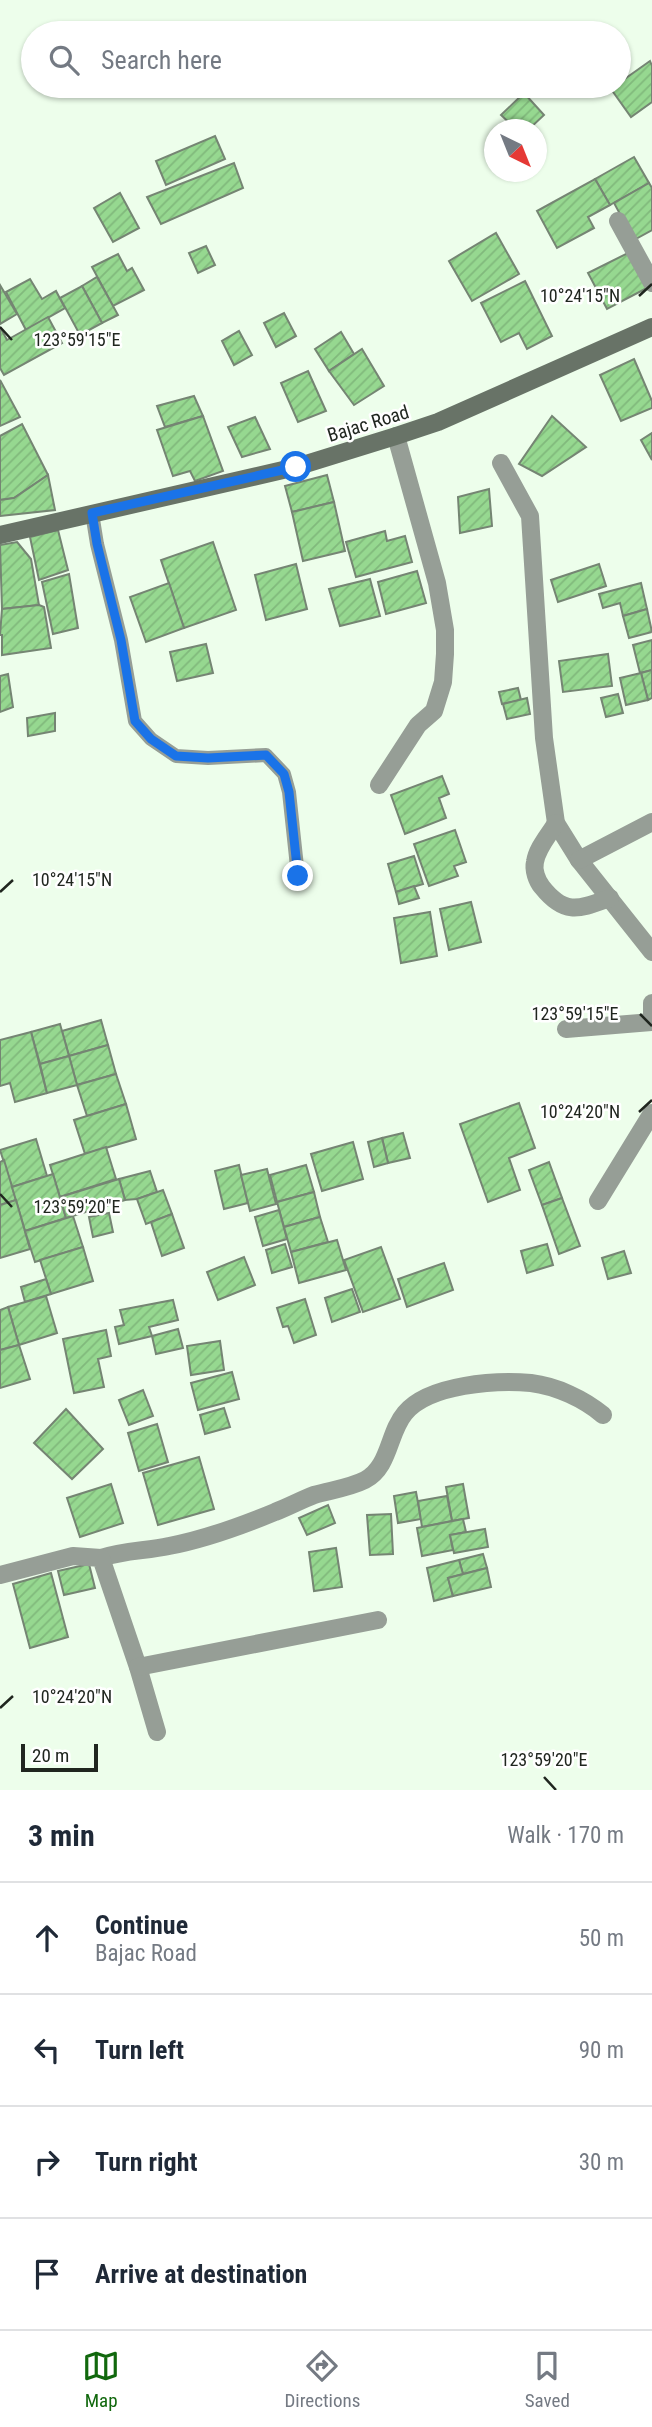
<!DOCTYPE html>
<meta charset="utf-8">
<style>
body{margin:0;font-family:"Roboto Condensed",sans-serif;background:#f6f6f7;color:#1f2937}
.compass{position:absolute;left:484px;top:119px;width:63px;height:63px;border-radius:50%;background:#fff;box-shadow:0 2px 5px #0004;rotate:137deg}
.scale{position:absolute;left:21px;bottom:18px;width:77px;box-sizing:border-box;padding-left:7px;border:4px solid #20261f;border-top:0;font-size:19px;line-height:24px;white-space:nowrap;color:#20261f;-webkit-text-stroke:5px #fff;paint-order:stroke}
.stop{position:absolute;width:21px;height:21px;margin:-16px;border:5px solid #1a73e8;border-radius:50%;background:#fff}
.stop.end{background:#1a73e8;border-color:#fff;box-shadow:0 2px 7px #0008}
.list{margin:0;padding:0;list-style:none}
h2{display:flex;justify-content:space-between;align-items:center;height:91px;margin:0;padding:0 28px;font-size:30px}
h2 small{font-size:23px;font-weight:400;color:#747a83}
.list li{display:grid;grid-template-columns:46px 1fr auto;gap:21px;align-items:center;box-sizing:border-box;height:112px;padding:0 28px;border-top:2px solid #e0e1e3}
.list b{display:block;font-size:26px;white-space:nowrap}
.list p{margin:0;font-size:23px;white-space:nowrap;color:#747a83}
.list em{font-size:23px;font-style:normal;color:#747a83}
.icon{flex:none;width:38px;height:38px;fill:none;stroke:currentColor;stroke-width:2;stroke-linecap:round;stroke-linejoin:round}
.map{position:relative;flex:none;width:652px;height:1790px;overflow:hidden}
.search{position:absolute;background:#fff;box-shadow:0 2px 5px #0004;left:21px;right:21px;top:21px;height:77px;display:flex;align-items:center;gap:18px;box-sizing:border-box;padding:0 24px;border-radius:38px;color:#747a83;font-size:26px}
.sheet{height:539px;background:#fff}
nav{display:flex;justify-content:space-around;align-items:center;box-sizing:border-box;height:98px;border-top:2px solid #e0e1e3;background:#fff;font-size:19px;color:#747a83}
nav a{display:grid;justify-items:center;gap:4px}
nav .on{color:#11680d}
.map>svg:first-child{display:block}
.building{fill:url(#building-hatch);stroke:#758573;stroke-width:2}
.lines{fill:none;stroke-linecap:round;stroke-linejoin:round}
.lane{stroke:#969e96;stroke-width:14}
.street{stroke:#969e96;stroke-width:18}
.secondary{stroke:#687367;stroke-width:18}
.route{stroke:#1a73e8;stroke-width:9}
.ticks{fill:none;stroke:#20261f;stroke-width:2.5}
.labels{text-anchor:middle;stroke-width:5;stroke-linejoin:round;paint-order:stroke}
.street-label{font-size:19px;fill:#20261f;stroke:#fff}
.ticks-label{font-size:18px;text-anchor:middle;fill:#20261f;stroke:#fff;stroke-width:5;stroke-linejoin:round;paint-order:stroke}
</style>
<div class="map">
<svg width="652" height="1790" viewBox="0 0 652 1790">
<defs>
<pattern id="building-hatch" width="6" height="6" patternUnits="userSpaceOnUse" patternTransform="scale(1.75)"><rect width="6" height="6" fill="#96d890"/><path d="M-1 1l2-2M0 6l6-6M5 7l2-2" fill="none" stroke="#81b97c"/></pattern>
</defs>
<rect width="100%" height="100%" fill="#edfeeb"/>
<g class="building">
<polygon points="650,61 652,66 652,102 631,117 611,89 619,86 619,83"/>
<polygon points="524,93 544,115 528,130 517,130 501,115"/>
<polygon points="215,136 225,159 166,185 156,161"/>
<polygon points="634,157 649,183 610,205 595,179"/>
<polygon points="234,163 243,188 161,224 147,197"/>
<polygon points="595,179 610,205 588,217 594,228 557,248 537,211"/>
<polygon points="649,183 652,188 652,230 634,240 614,203"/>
<polygon points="120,193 139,228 113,242 94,208"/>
<polygon points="496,233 519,274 472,301 449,261"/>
<polygon points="206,246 215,265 198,273 189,253"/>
<polygon points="628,253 647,288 607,309 588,273"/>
<polygon points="118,254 127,271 132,268 144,290 113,306 92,267"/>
<polygon points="97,277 118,315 102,323 82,286"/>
<polygon points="30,279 42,299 56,291 65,308 26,330 6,292"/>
<polygon points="525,281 552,336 527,349 519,333 501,342 481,303"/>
<polygon points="0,285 17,314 0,324"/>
<polygon points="82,286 102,323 80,335 60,298"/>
<polygon points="284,313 296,336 276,347 264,323"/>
<polygon points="48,317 62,343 4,375 0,368 0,327 7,340"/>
<polygon points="239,331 252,355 234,365 222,341"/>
<polygon points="341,332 354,354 329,371 315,349"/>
<polygon points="362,349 384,386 354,405 329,371"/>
<polygon points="634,359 652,401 652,408 621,421 600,375"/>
<polygon points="308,371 326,411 298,422 281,383"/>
<polygon points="0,380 20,417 0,426"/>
<polygon points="194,396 203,416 165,427 157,406"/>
<polygon points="203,416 223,471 195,481 190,471 173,476 157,430"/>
<polygon points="552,416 586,447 542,476 519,464"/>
<polygon points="255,417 270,449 242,457 228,427"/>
<polygon points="22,424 48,475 14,498 0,500 0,436"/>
<polygon points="652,433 652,460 641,440"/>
<polygon points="48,475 55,510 0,516 0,500 14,498"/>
<polygon points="327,475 334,502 292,512 285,486"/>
<polygon points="489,489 492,526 460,533 458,497"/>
<polygon points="334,502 345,551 303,561 292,512"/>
<polygon points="58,530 68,570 39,580 30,537"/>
<polygon points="385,531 387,541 405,536 412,562 356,577 346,542"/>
<polygon points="17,542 31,559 39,605 2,609 0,545"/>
<polygon points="213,542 236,610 184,628 161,560"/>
<polygon points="296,564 307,609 266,620 255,575"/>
<polygon points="599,564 606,586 558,602 551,580"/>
<polygon points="417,571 426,603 386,614 378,582"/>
<polygon points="69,574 78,628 53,634 42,582"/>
<polygon points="370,579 380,616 340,626 329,589"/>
<polygon points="169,583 184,628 146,642 130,597"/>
<polygon points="641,583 647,609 623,616 620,603 603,608 599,594"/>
<polygon points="39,605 44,607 51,648 2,655 2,635 0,635 2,609"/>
<polygon points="647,609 652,632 629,638 623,616"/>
<polygon points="652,640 652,670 640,673 633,645"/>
<polygon points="206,644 213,673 177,681 170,652"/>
<polygon points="608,654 612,686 563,692 559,661"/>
<polygon points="652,670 652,698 648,700 641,673"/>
<polygon points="641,673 648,700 626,705 620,678"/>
<polygon points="8,674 13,707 0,712 0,676"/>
<polygon points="518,688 521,700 502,704 499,692"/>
<polygon points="618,694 623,713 606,717 601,698"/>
<polygon points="527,698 530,714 507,719 503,704"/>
<polygon points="55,713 55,731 28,736 27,718"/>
<polygon points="442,776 449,794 439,798 446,818 405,834 391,795"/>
<polygon points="455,830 466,862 454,866 458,876 429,886 414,844"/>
<polygon points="414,856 423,884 396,892 388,864"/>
<polygon points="414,886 419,898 399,904 396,892"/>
<polygon points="471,902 481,942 449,950 440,909"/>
<polygon points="430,912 437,956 401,963 394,918"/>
<polygon points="101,1020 108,1045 69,1056 62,1031"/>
<polygon points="60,1024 69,1056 40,1064 31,1032"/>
<polygon points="31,1032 47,1093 15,1102 10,1083 0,1086 0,1040"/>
<polygon points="108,1045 116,1074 77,1085 69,1056"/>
<polygon points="69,1056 77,1085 47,1093 40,1064"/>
<polygon points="116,1074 126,1104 87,1116 77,1085"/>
<polygon points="519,1103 535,1148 509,1158 520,1190 488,1202 460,1124"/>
<polygon points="126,1104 136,1139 85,1154 74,1120"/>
<polygon points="403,1133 410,1158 388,1163 382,1138"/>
<polygon points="382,1138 388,1163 374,1167 368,1142"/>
<polygon points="36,1139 47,1176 12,1187 0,1150"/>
<polygon points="353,1142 363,1179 322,1191 311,1154"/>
<polygon points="106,1147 116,1179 60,1197 50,1165"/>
<polygon points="4,1160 16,1200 0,1205 0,1162"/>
<polygon points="549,1162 562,1198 542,1205 529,1170"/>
<polygon points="239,1165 248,1203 224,1209 215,1171"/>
<polygon points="306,1165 314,1192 277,1202 270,1175"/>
<polygon points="267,1169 276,1204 250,1211 241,1175"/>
<polygon points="150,1171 157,1192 137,1199 125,1200 119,1179"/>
<polygon points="53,1174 66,1218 25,1231 12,1187"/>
<polygon points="119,1179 125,1200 66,1218 60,1197"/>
<polygon points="163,1190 172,1214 146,1224 137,1199"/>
<polygon points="314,1192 320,1217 284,1227 277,1202"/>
<polygon points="562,1198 580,1246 559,1254 542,1205"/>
<polygon points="16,1200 30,1249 0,1258 0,1205"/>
<polygon points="279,1210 287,1239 263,1246 255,1217"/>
<polygon points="109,1213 113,1232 93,1237 89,1217"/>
<polygon points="172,1214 184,1248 162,1256 151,1222"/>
<polygon points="73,1216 83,1247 35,1262 25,1231"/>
<polygon points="320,1217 328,1242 291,1252 284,1227"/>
<polygon points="337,1240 346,1270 299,1283 291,1252"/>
<polygon points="285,1244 292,1267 272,1273 266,1250"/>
<polygon points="547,1244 553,1265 527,1273 521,1251"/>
<polygon points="83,1247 93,1281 51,1294 40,1260"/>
<polygon points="381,1247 400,1299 363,1312 344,1260"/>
<polygon points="624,1251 631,1273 608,1279 602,1258"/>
<polygon points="244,1257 255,1285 218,1300 207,1272"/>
<polygon points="444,1263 453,1290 407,1307 398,1279"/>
<polygon points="46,1279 51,1294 25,1302 21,1287"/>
<polygon points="352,1289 360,1312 332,1322 325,1298"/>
<polygon points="46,1296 57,1333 19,1345 8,1307"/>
<polygon points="305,1299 316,1335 294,1343 288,1326 283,1327 277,1308"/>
<polygon points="173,1300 178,1320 149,1327 152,1336 119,1344 115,1327 124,1325 120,1310"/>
<polygon points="8,1307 19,1345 0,1350 0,1310"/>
<polygon points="178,1329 183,1348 156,1354 152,1336"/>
<polygon points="106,1330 111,1356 98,1359 104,1387 74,1393 63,1339"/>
<polygon points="220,1341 224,1370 191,1375 187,1346"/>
<polygon points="19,1345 30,1379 0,1388 0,1350"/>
<polygon points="232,1372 239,1399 198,1410 191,1383"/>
<polygon points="143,1390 153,1416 129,1425 119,1400"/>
<polygon points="224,1408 230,1427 205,1434 200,1415"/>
<polygon points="66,1409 103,1449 72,1479 34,1443"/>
<polygon points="157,1424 168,1462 139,1471 128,1433"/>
<polygon points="199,1457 214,1509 158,1525 143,1473"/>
<polygon points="111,1484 123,1523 80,1537 67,1498"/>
<polygon points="463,1484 469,1518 452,1521 446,1487"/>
<polygon points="416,1492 421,1519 398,1523 394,1496"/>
<polygon points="447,1496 452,1521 422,1527 418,1501"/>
<polygon points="328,1505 335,1523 307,1535 299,1518"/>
<polygon points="391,1514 393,1554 370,1555 367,1515"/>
<polygon points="463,1519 466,1532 450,1535 453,1550 422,1556 417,1528"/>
<polygon points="485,1529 488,1547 454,1553 450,1535"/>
<polygon points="336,1548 342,1587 314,1591 309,1552"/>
<polygon points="483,1554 487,1568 463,1574 459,1560"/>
<polygon points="459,1560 463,1574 448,1578 453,1596 434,1601 427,1568"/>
<polygon points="89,1564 95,1588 64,1595 58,1571"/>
<polygon points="487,1568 491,1587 453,1596 448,1578"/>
<polygon points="51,1573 68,1637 30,1648 13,1584"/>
</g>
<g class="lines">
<polyline class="lane" points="92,513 97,544 121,640 135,721 151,739 176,756 208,758 266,755 284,774 289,792 298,876"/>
<g class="street">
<polyline points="618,221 652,283"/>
<polyline points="501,463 530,516 544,738 556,823 579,860 652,952"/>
<polyline points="379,785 418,725 434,711 443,682 445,654 445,630 437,583 396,436"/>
<path d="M556 823C549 835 537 848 535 862 533 870 537 881 542 887 565 916 579 909 610 898"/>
<polyline points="579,860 652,822"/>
<polyline points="652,1003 652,1022"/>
<polyline points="566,1029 652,1022"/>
<polyline points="598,1201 652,1113"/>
<path d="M101 1558C124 1550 146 1551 169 1546 206 1539 241 1526 275 1512 288 1507 301 1500 314 1495 331 1490 349 1488 365 1480 390 1467 388 1433 405 1413 429 1384 496 1380 531 1383 556 1386 584 1399 603 1415"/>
<polyline points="0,1575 73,1556 101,1558 138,1667 157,1732"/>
<polyline points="138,1667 378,1620"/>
</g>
<polyline class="secondary" points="0,535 296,467 396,436 438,422 652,327"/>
</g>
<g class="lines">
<polyline class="route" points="296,467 92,513 97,544 121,640 135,721 151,739 176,756 208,758 266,755 284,774 289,792 298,876"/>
</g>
<path class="ticks" d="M639 296 652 284M0 327 12 340M0 892 13 880M640 1014 652 1026M639 1112 652 1100M0 1194 12 1207M0 1708 13 1696M544 1777 556 1790"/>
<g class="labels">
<g class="street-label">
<text transform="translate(368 423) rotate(-17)" y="7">Bajac Road</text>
</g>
</g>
<g class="ticks-label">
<text x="580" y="302">10°24'15"N</text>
<text x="77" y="346">123°59'15"E</text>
<text x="72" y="886">10°24'15"N</text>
<text x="575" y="1020">123°59'15"E</text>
<text x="580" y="1118">10°24'20"N</text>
<text x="77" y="1213">123°59'20"E</text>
<text x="72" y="1703">10°24'20"N</text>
<text x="544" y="1766">123°59'20"E</text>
</g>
</svg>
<svg class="compass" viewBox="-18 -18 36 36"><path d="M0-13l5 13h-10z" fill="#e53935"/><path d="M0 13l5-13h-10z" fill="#747a83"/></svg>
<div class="scale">20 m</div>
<div class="stop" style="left:296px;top:467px"></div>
<div class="stop end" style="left:298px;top:876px"></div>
<div class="search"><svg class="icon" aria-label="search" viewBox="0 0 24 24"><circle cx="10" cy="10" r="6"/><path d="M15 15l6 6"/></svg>Search here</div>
</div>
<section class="sheet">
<h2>3 min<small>Walk · 170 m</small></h2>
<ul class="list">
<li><svg class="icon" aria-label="ahead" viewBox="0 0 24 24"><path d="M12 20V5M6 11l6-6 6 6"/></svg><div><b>Continue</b><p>Bajac Road</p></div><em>50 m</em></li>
<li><svg class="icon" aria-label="left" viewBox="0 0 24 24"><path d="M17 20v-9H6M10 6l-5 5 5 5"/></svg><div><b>Turn left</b></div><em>90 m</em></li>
<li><svg class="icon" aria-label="right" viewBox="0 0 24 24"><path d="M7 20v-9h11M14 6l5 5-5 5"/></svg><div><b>Turn right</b></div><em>30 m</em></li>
<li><svg class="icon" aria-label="arrive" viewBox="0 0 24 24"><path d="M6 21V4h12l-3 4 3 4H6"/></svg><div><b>Arrive at destination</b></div></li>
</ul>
</section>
<nav>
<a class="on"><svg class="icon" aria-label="map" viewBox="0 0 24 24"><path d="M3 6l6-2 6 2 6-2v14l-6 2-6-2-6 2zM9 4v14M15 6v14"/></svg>Map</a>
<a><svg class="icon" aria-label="directions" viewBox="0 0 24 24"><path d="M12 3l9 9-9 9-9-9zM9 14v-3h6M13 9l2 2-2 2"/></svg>Directions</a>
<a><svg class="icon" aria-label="saved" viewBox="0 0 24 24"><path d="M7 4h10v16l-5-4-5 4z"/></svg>Saved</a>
</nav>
